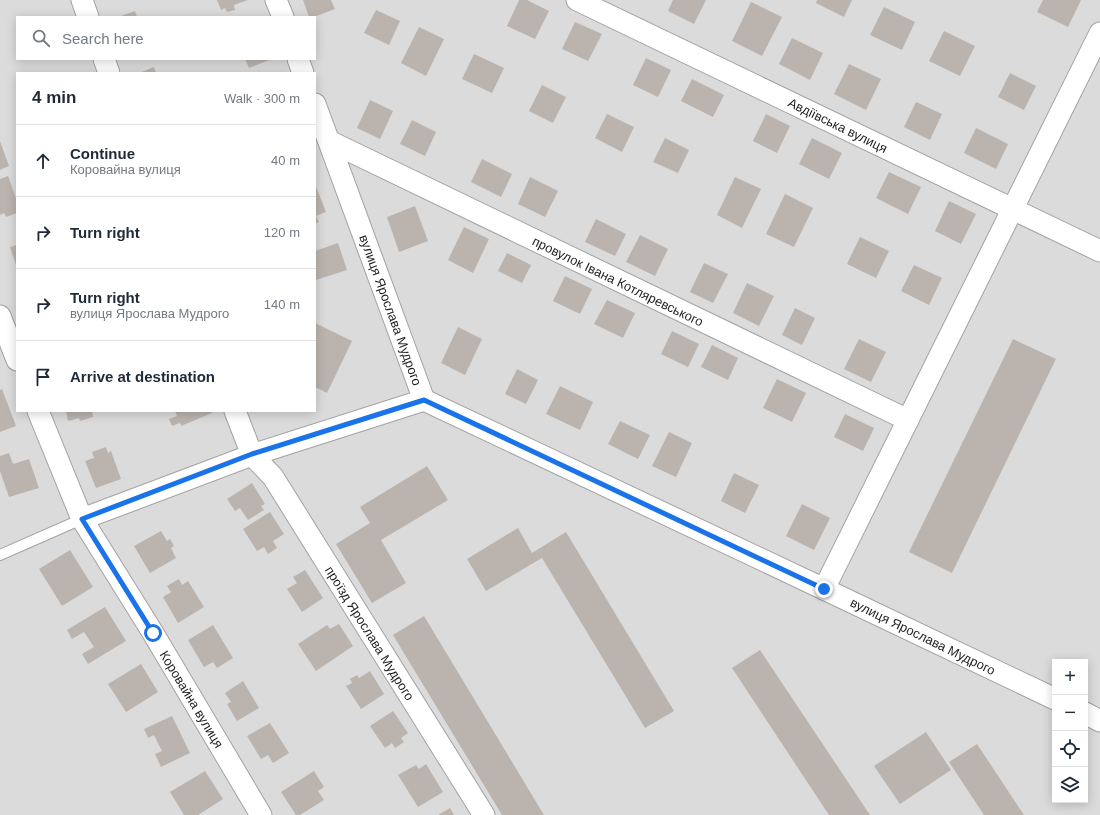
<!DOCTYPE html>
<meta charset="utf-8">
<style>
body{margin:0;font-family:Arial,sans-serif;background:#f2f2f3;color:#1f2937}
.controls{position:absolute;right:12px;bottom:12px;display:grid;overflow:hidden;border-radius:0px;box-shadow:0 2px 10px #0003}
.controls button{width:36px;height:36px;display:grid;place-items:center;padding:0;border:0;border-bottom:1px solid #e0e1e3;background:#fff;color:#1f2937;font:20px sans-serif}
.stop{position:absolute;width:12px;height:12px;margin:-9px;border:3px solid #1a73e8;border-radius:50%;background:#fff}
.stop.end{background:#1a73e8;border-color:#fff;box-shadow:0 1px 4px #0008}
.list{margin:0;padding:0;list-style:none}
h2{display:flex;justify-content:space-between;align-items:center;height:52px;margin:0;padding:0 16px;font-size:17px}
h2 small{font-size:13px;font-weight:400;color:#747a83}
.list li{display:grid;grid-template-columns:26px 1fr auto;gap:12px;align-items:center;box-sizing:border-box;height:72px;padding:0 16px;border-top:1px solid #e0e1e3}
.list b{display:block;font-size:15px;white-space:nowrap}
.list p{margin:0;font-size:13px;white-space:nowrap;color:#747a83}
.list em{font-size:13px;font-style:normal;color:#747a83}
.icon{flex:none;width:22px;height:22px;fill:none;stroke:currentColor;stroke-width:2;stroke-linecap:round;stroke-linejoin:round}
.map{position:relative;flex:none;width:1100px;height:815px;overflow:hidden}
.search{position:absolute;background:#fff;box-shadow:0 2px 10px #0003;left:16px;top:16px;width:300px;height:44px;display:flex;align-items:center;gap:10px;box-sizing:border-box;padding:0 14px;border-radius:0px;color:#747a83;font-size:15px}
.panel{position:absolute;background:#fff;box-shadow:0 2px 10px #0003;left:16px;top:72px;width:300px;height:340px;border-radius:0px}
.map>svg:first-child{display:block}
.residential{fill:#dcdbdb;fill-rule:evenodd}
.building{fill:#bbb4ae}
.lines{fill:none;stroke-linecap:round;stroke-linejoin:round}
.service-casing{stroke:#a2a2a2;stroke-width:12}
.minor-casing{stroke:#a2a2a2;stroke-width:23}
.service{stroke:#fff;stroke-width:10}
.minor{stroke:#fff;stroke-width:21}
.route{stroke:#1a73e8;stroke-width:5}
.labels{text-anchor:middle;stroke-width:3;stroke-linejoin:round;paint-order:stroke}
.street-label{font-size:13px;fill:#1e1e1e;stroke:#fff}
</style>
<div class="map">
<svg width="1100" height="815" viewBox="0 0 1100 815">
<rect width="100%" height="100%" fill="#eeece5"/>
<path class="residential" d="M0 0H1100V815H0ZM17 17H315V59H17ZM17 73H315V411H17ZM1055 662H1085V800H1055Z"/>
<g class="building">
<polygon points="217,0 248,0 234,5 235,10 227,12 225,8 221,10"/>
<polygon points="303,0 331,0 335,9 314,17 309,17"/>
<polygon points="519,0 527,0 549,11 535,39 507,26"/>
<polygon points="673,0 706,0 694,24 668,11"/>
<polygon points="817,0 852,0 844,17 816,3"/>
<polygon points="1043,0 1081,0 1068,27 1037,12"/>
<polygon points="751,2 782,17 762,56 732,41"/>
<polygon points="884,7 915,22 902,50 870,35"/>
<polygon points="376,10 400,21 389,45 364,33"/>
<polygon points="135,11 137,17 118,17"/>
<polygon points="575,22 602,34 588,61 562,49"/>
<polygon points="419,27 444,39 426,76 401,63"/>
<polygon points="944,31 975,46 960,76 929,61"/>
<polygon points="792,38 823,53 810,80 779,64"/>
<polygon points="474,54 504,68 492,93 462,79"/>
<polygon points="646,58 671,70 658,97 633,85"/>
<polygon points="245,59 272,59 249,68"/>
<polygon points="849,64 881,79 866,110 834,94"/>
<polygon points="154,67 156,73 139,73"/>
<polygon points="1010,73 1036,86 1024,110 998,97"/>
<polygon points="692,79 724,95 713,117 681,101"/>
<polygon points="542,85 566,97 553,123 529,111"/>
<polygon points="370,100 393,111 380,139 357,128"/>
<polygon points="916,102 942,114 930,140 904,127"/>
<polygon points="607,114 634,127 622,152 595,138"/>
<polygon points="766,114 790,126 777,153 753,141"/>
<polygon points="412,120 436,132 425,156 400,144"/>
<polygon points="976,128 1008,144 996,169 964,153"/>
<polygon points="665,138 689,150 678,173 653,162"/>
<polygon points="812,138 842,153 829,179 799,164"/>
<polygon points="0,141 9,166 0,170"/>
<polygon points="482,159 512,174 501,197 471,182"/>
<polygon points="889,172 921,187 908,214 876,198"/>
<polygon points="8,176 17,201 17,213 6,217 4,213 0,215 0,179"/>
<polygon points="530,177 558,191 545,217 518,204"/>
<polygon points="735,177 761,189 742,228 717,215"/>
<polygon points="315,184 326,212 316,216 319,222 315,224"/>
<polygon points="785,194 813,208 794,247 766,234"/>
<polygon points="949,201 976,214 961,244 935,231"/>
<polygon points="415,206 428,241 399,252 387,217"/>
<polygon points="596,219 626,234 615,256 585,242"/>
<polygon points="464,227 489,239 473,273 448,260"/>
<polygon points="640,235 668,249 655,276 626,262"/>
<polygon points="860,237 889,251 876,278 847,264"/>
<polygon points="338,243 347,270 316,280 315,276 315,251"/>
<polygon points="17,245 17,268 10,247"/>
<polygon points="507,253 531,265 522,283 498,271"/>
<polygon points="704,263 728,274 713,303 690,292"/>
<polygon points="914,265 942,278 929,305 901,291"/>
<polygon points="565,276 592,289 580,314 553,301"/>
<polygon points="747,283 774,296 759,326 733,313"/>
<polygon points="607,300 635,313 623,338 594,324"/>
<polygon points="795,308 815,318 802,345 782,335"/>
<polygon points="315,323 352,341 327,393 315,387"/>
<polygon points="458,327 482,339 465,375 441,363"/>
<polygon points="672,331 699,344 688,367 661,354"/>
<polygon points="859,339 886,352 871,382 844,369"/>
<polygon points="1013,339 1056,359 952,573 909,552"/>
<polygon points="712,345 738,358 728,380 701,367"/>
<polygon points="517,369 538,380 526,404 505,394"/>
<polygon points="777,379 806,393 792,422 763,408"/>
<polygon points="560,386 593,402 580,430 546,414"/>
<polygon points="2,389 16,426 0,432 0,390"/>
<polygon points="66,411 92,411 93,417 80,421 79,418 68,421"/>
<polygon points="175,411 211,411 212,413 181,426 180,423 172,426 169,419 177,416"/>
<polygon points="845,414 874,428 863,451 834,437"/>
<polygon points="620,421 650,435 638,459 608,444"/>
<polygon points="669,432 692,443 676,477 652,466"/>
<polygon points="106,447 108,453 111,451 121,479 96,488 85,461 94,458 92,452"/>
<polygon points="9,453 13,464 29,459 39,488 9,497 0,471 0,456"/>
<polygon points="427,466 448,500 381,540 406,583 372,603 336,544 370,523 360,507"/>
<polygon points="734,473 759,485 745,513 721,501"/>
<polygon points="252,483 265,504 261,506 264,510 248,520 240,508 235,511 227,499"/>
<polygon points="802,504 830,518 814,550 786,536"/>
<polygon points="270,512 284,534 273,541 277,548 268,554 264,547 257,551 243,529"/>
<polygon points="518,528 532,553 566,532 674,711 645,728 542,558 486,591 467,559"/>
<polygon points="161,531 167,541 170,539 174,546 171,548 176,558 150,573 134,546"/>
<polygon points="70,550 93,587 62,606 39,569"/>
<polygon points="305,570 323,598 302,612 287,589 297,583 293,577"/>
<polygon points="179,579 182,585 188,581 204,607 178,623 163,597 171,592 167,586"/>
<polygon points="105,607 126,641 88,664 82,654 94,647 84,632 72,639 67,630"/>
<polygon points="424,616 544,815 502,815 393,635"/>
<polygon points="339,624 353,646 316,671 298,644 327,625 330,629"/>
<polygon points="213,625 233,658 217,668 213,662 204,667 188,640"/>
<polygon points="760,650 870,815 829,815 732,668"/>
<polygon points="141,664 158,692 126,712 108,684"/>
<polygon points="370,671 384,694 361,709 346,686 352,683 350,679 357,675 359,678"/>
<polygon points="243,681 259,708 237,721 227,704 231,702 225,693"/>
<polygon points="393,711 408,733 401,738 404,742 395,748 392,743 385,748 370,726"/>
<polygon points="172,716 190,753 161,767 155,754 162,751 154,735 148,738 144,729"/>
<polygon points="270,723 289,753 273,763 268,755 261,759 247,736"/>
<polygon points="926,732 951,770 900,804 874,766"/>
<polygon points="977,744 1024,815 984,815 949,762"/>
<polygon points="426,764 443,792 418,807 398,775 416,765 419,769"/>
<polygon points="205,771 223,799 198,815 184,815 170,792"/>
<polygon points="314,771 324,787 318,791 324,800 300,815 296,815 281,792"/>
<polygon points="450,808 454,815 438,815"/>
</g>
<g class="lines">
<defs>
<polyline id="service" points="0,555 82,519"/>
<g id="minor">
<polyline points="82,0 88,17"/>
<polyline points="276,0 283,17"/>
<polyline points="577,0 1100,251"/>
<polyline points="104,59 109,73"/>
<polyline points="298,59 303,73"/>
<polyline points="315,104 424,400 824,589 1055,699"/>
<polyline points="329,141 908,420"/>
<polyline points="0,316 17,360"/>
<polyline points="38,411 82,519 153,633 261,815"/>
<polyline points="235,411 252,455 273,477 484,815"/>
<polyline points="82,519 252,455 424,400"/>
<polyline points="824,589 1100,33"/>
<polyline points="1085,713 1100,721"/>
</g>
</defs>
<use href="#service" class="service-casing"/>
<use href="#minor" class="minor-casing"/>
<use href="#service" class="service"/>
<use href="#minor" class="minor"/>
</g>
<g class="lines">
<polyline class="route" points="153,633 82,519 252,454 424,400 824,589"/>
</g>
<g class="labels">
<g class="street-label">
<text transform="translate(838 125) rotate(26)" y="5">Авдіївська вулиця</text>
<text transform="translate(618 281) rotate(26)" y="5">провулок Івана Котляревського</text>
<text transform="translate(391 310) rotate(70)" y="5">вулиця Ярослава Мудрого</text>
<text transform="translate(370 633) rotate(58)" y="5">проїзд Ярослава Мудрого</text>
<text transform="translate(923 636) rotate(26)" y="5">вулиця Ярослава Мудрого</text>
<text transform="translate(192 699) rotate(59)" y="5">Коровайна вулиця</text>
</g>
</g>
</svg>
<div class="controls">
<button>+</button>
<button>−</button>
<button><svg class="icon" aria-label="locate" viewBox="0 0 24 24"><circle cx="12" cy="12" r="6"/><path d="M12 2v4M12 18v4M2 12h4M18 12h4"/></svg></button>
<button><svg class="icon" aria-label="layers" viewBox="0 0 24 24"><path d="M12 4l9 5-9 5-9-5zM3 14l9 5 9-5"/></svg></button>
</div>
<div class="stop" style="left:153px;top:633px"></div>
<div class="stop end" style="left:824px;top:589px"></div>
<div class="search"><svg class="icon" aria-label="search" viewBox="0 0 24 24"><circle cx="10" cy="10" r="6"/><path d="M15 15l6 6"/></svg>Search here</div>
<section class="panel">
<h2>4 min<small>Walk · 300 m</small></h2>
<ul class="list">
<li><svg class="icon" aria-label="ahead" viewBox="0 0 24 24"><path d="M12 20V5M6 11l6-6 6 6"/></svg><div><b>Continue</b><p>Коровайна вулиця</p></div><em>40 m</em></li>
<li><svg class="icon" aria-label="right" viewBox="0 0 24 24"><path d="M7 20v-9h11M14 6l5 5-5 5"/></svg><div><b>Turn right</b></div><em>120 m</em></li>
<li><svg class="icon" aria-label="right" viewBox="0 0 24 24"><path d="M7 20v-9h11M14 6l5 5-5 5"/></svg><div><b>Turn right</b><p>вулиця Ярослава Мудрого</p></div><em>140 m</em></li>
<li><svg class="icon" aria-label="arrive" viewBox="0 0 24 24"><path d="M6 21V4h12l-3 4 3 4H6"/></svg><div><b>Arrive at destination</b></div></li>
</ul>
</section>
</div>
